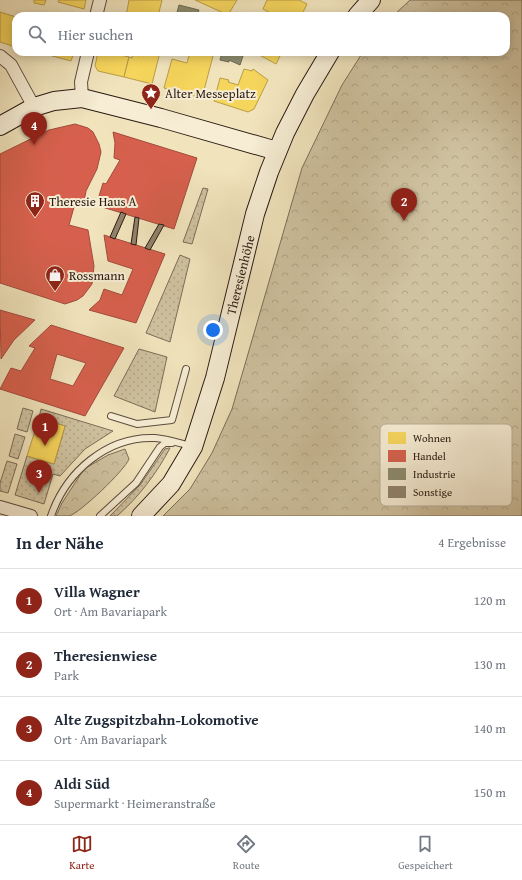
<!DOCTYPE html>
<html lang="de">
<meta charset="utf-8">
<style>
body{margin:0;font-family:"Gentium Book Plus",serif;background:#f6f6f7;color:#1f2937}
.you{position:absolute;left:213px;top:330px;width:14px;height:14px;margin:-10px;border:3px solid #fff;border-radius:50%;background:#1a73e8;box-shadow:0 0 0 6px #1a73e833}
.badge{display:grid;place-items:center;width:26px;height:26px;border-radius:50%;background:#8f2418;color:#fff;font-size:13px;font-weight:700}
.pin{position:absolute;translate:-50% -33px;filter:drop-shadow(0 1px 2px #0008)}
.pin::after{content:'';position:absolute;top:21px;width:14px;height:12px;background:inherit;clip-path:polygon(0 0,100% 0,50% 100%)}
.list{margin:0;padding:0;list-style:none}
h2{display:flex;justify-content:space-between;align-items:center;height:52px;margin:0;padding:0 16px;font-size:17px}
h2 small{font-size:13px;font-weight:400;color:#747a83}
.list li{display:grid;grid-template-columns:26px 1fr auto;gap:12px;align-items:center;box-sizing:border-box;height:64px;padding:0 16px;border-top:1px solid #e0e1e3}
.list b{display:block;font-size:15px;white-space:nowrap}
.list p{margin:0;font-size:13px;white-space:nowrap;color:#747a83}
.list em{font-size:13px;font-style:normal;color:#747a83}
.icon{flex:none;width:22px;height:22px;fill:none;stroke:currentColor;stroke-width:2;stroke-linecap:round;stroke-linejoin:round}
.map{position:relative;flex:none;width:522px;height:516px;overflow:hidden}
.search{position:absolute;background:#fff;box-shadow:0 2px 10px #0003;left:12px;right:12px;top:12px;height:44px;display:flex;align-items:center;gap:10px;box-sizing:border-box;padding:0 14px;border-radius:12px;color:#747a83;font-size:15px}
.sheet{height:308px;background:#fff}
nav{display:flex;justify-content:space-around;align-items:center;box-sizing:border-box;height:56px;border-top:1px solid #e0e1e3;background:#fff;font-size:11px;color:#747a83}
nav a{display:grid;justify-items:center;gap:2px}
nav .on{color:#8f2418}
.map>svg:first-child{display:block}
.grass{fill:url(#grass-dots);stroke:#7c6e5a}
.forest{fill:url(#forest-crowns);stroke:#7c6e5a}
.homes{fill:#f6d55c;stroke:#b99d46}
.shops{fill:#d6604d;stroke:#a24b3c;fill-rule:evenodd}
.industry{fill:#8c8c6e;stroke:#6f6a53}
.building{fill:#91836b;stroke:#2a1a13}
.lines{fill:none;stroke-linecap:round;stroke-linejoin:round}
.lane-casing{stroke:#5c4c3e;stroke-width:8}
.street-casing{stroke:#5c4c3e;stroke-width:14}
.secondary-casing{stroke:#2a1a13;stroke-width:20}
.lane{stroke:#f6edd4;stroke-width:6}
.street{stroke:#f6edd4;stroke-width:12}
.secondary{stroke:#f6edd4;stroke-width:18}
.labels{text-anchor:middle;stroke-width:4;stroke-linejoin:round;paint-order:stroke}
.poi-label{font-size:13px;fill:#2a1a13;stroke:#f6edd4;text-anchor:start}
.street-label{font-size:13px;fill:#2a1a13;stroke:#f6edd4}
.key{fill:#f6edd4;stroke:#b9ae9a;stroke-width:1}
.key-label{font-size:11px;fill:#2a1a13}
</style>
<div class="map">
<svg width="522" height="516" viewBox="0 0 522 516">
<defs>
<pattern id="grass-dots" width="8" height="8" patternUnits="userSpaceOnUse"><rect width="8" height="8" fill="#cfc2a0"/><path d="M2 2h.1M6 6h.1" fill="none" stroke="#b2a689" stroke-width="1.8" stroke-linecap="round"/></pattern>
<pattern id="forest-crowns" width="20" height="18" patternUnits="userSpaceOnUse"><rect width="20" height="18" fill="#cfc2a0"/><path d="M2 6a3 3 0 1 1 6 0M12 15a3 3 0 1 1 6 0" fill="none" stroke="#b2a689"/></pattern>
</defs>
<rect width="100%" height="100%" fill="#f1e4bd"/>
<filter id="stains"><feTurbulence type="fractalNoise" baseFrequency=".005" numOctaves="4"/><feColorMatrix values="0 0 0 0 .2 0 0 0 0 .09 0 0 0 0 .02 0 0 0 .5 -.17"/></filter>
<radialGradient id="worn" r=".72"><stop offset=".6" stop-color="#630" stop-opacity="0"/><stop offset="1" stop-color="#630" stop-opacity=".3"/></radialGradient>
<g class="grass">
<polygon points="203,188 208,189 192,244 183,242"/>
<polygon points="180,255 190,259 170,342 146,333"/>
<polygon points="139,349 167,357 155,412 114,396"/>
<polygon points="23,408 33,411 27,432 17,429"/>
<polygon points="41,409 113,431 85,449 60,476 53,474 44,504 15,495 27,456 54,464 65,426 39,418"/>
<polygon points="15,434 25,437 18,459 9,456"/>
<path d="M169 448H170C157 473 138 498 117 516H110L140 485 165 449Z"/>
<polygon points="7,461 17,464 8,493 0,491 0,483"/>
</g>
<g class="forest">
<polygon points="410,0 522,0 522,516 163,516 190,489 212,453 232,409 302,168 342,85 363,52 506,52 506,16 393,16"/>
<path d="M125 449 129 459C125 470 80 513 69 516 65 516 60 516 56 516L62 503 84 469 108 455Z"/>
</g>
<g class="homes">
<polygon points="34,0 46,0 44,5 34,3"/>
<polygon points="59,0 86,0 84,9 58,2"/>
<polygon points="129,0 162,0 158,16 126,16"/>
<polygon points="195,0 237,0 228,15"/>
<polygon points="267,0 299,0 307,4 301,16 276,16 263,9"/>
<polygon points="0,12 16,17 16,47 0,42"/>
<polygon points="46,52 74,52 71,61 45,54"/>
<polygon points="98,52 122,52 121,55 129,57 124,77 98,71 95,66"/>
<polygon points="140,52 160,52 152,84 124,77 129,57 132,58 133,54 139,56"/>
<polygon points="190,52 214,52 202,98 164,88 172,59 187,63"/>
<polygon points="254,52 282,52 276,64"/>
<polygon points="244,69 252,71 253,69 268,80 254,109 248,112 214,101 220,78 229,80 228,82 238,85"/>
<polygon points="39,418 65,426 54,464 27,456"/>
</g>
<g class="shops">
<polygon points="75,124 88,128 93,132 99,144 101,152 97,169 86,191 84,202 76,200 69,225 88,230 94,266 92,284 83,296 77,300 65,304 0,283 0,154 49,130"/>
<polygon points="113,132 197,158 174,229 99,206 99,196 103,183 106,184 120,160 114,158 115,143"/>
<polygon points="104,235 165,254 136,323 89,310 100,300 104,289 122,295 133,269 108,261"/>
<polygon points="0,310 35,320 14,340 1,359"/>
<path d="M51 325 124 348 85 416 0 389 11 368 21 371 35 348 29 346ZM57 354 86 363 73 386 50 379Z"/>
</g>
<g class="industry">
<polygon points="179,5 199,10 198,13 210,16 176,16"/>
<polygon points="222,52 236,52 243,56 240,65 229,60 229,62 220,60"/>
</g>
<g class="building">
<polygon points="121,212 126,214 115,239 110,237"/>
<polygon points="135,217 139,218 136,245 131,244"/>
<polygon points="159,224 164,225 150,250 145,248"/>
</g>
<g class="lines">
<defs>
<g id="lane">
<polyline points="111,416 137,424 172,420 186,369"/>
<path d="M51 516C66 472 107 436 155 438 167 439 179 443 191 446"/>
<polyline points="100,516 136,483 160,447 165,443 172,443"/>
</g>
<g id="street">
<polyline points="96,16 100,0"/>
<polyline points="0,56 11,65 34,107"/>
<polyline points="82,98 81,82 88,52"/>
<polyline points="0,507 31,516"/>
</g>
<g id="secondary">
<polyline points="357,16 371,0"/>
<polyline points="0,126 34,107 54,101 82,98 161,118 277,151"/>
<polyline points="141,516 171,484 193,447 215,378 255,214 269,172 285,133 305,94 330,52"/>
</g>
</defs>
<use href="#lane" class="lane-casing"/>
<use href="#street" class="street-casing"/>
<use href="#secondary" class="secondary-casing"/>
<use href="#lane" class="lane"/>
<use href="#street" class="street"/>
<use href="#secondary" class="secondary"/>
</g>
<defs>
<symbol id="sight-pin" viewBox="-11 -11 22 30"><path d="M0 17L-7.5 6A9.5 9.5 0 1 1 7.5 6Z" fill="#8f2418" stroke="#f6edd4"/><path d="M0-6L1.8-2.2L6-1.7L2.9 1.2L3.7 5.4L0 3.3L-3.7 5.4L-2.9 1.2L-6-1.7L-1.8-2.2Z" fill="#fff"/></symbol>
<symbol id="building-pin" viewBox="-11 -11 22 30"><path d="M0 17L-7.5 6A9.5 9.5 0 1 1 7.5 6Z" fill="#8f2418" stroke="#f6edd4"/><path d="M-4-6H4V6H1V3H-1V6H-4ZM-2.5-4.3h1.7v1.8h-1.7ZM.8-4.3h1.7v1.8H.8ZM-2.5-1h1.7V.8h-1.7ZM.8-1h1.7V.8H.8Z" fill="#fff"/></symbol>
<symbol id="shop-pin" viewBox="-11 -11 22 30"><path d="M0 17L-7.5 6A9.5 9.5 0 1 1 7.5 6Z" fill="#8f2418" stroke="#f6edd4"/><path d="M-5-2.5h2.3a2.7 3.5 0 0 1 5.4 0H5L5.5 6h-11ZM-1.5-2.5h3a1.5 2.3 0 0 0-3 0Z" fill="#fff"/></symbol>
</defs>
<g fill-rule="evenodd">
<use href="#sight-pin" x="140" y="82" width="22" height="30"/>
<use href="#building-pin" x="24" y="190" width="22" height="30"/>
<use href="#shop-pin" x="44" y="264" width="22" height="30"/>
</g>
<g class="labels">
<g class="poi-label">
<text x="165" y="98">Alter Messeplatz</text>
<text x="49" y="206">Theresie Haus A</text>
<text x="69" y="280">Rossmann</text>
</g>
<g class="street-label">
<text transform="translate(240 275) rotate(-76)" y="5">Theresienhöhe</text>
</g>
</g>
<rect x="380" y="424" width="132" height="82" rx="6" class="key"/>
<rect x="388" y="432" width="18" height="12" fill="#f6d55c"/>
<rect x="388" y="450" width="18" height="12" fill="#d6604d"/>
<rect x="388" y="468" width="18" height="12" fill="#8c8c6e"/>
<rect x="388" y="486" width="18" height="12" fill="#91836b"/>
<g class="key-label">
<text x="413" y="442">Wohnen</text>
<text x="413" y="460">Handel</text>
<text x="413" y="478">Industrie</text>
<text x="413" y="496">Sonstige</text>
</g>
<rect width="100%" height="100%" filter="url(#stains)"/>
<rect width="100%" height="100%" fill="url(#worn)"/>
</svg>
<div class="you"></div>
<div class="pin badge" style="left:45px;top:446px">1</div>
<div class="pin badge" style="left:404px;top:221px">2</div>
<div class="pin badge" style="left:39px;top:493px">3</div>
<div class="pin badge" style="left:34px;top:145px">4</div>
<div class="search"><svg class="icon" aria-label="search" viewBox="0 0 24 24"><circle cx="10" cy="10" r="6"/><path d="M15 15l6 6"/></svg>Hier suchen</div>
</div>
<section class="sheet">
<h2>In der Nähe<small>4 Ergebnisse</small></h2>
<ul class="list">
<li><span class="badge">1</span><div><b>Villa Wagner</b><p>Ort · Am Bavariapark</p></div><em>120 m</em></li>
<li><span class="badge">2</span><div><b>Theresienwiese</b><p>Park</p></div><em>130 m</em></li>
<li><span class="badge">3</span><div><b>Alte Zugspitzbahn-Lokomotive</b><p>Ort · Am Bavariapark</p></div><em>140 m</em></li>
<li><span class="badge">4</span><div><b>Aldi Süd</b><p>Supermarkt · Heimeranstraße</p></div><em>150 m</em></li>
</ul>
</section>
<nav>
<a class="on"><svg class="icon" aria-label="map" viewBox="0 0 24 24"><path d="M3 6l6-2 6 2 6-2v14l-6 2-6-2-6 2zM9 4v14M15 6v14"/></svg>Karte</a>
<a><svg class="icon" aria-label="directions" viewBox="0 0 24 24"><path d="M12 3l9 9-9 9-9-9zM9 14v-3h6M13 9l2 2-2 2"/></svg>Route</a>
<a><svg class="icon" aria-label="saved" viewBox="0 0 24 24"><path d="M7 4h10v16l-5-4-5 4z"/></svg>Gespeichert</a>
</nav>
